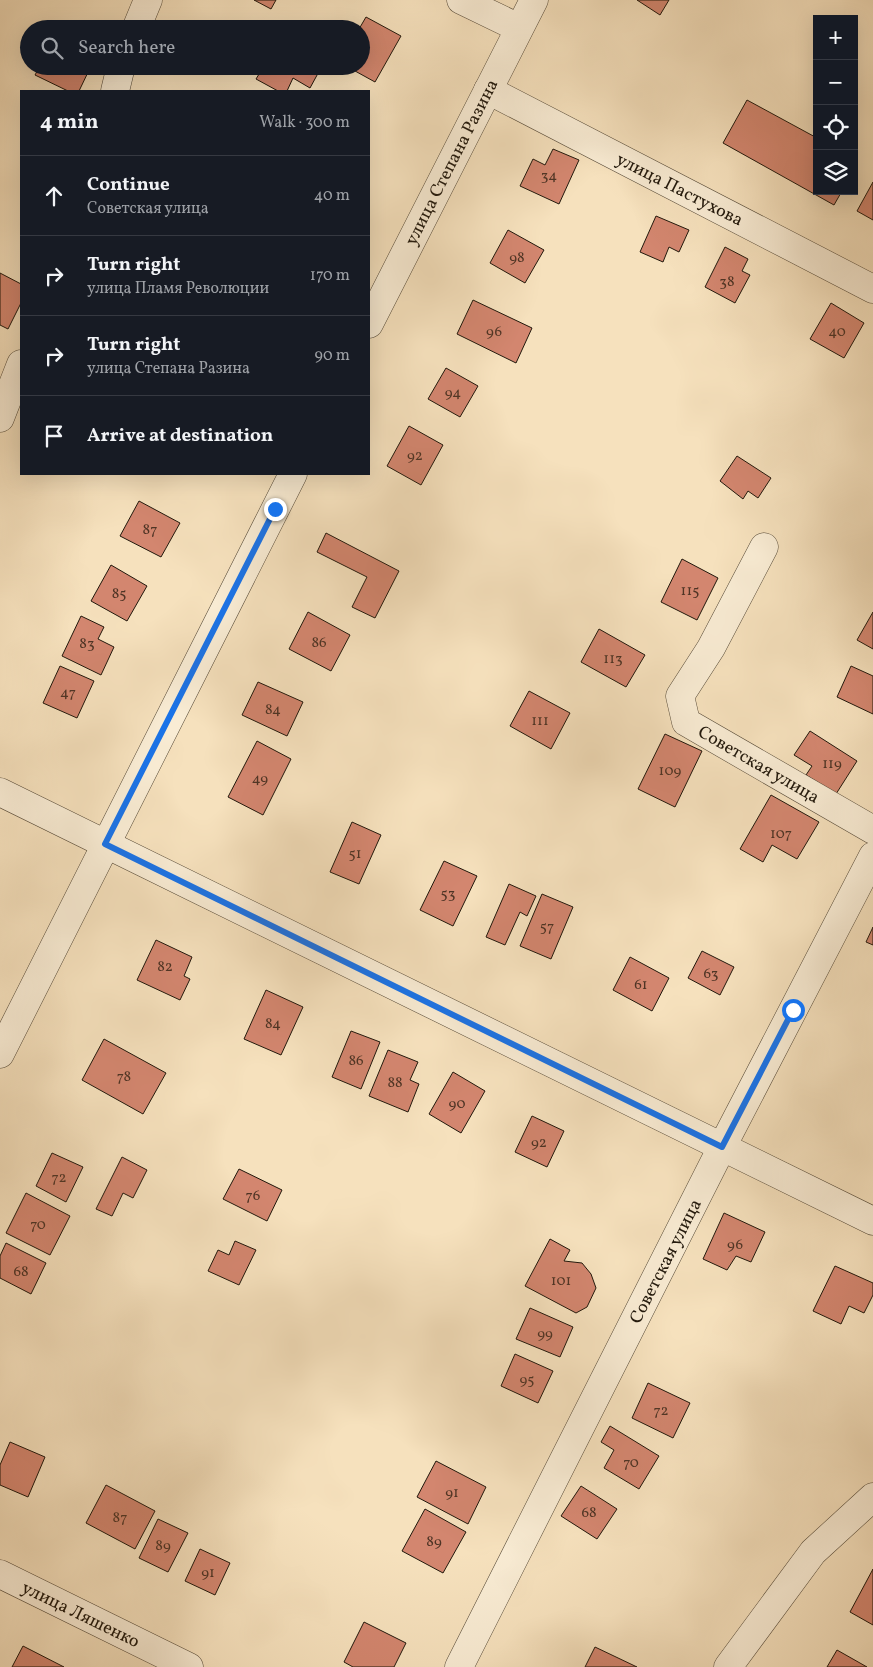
<!DOCTYPE html>
<meta charset="utf-8">
<style>
body{margin:0;font-family:Vollkorn,serif;background:#20242c;color:#f1f3f6}
.controls{position:absolute;right:15px;top:15px;display:grid;overflow:hidden;border-radius:0px;box-shadow:0 5px 20px #0002}
.controls button{width:45px;height:45px;display:grid;place-items:center;padding:0;border:0;border-bottom:1px solid #363941;background:#171b24;color:#f1f3f6;font:25px sans-serif}
.stop{position:absolute;width:15px;height:15px;margin:-11px;border:4px solid #1a73e8;border-radius:50%;background:#fff}
.stop.end{background:#1a73e8;border-color:#fff;box-shadow:0 1px 5px #0008}
.list{margin:0;padding:0;list-style:none}
h2{display:flex;justify-content:space-between;align-items:center;height:65px;margin:0;padding:0 20px;font-size:21px}
h2 small{font-size:16px;font-weight:400;color:#9ea1a6}
.list li{display:grid;grid-template-columns:32px 1fr auto;gap:15px;align-items:center;box-sizing:border-box;height:80px;padding:0 20px;border-top:1px solid #363941}
.list b{display:block;font-size:19px;white-space:nowrap}
.list p{margin:0;font-size:16px;white-space:nowrap;color:#9ea1a6}
.list em{font-size:16px;font-style:normal;color:#9ea1a6}
.icon{flex:none;width:28px;height:28px;fill:none;stroke:currentColor;stroke-width:2;stroke-linecap:round;stroke-linejoin:round}
.map{position:relative;flex:none;width:873px;height:1667px;overflow:hidden}
.search{position:absolute;background:#171b24;box-shadow:0 5px 20px #0002;left:20px;top:20px;width:350px;height:55px;display:flex;align-items:center;gap:12px;box-sizing:border-box;padding:0 18px;border-radius:28px;color:#9ea1a6;font-size:19px}
.panel{position:absolute;background:#171b24;box-shadow:0 5px 20px #0002;left:20px;top:90px;width:350px;height:385px;border-radius:0px}
.map>svg:first-child{display:block}
.building{fill:#d3866f;stroke:#21180c}
.lines{fill:none;stroke-linecap:round;stroke-linejoin:round}
.minor-casing{stroke:#564a38;stroke-width:29}
.minor{stroke:#f9ecd4;stroke-width:28}
.route{stroke:#1a73e8;stroke-width:6}
.labels{text-anchor:middle;stroke-width:5;stroke-linejoin:round;paint-order:stroke}
.number-label{font-size:15px;fill:#4e3425}
.street-label{font-size:18px;fill:#21180c;stroke:#f9ecd4}
</style>
<div class="map">
<svg width="873" height="1667" viewBox="0 0 873 1667">
<rect width="100%" height="100%" fill="#f6e1bd"/>
<filter id="stains"><feTurbulence type="fractalNoise" baseFrequency=".004" numOctaves="4"/><feColorMatrix values="0 0 0 0 .2 0 0 0 0 .09 0 0 0 0 .02 0 0 0 .5 -.17"/></filter>
<radialGradient id="worn" r=".72"><stop offset=".6" stop-color="#630" stop-opacity="0"/><stop offset="1" stop-color="#630" stop-opacity=".3"/></radialGradient>
<g class="building">
<polygon points="254,0 276,0 271,9"/>
<polygon points="637,0 669,0 660,15"/>
<polygon points="366,17 401,36 375,82 346,66 361,66 361,29 359,29"/>
<polygon points="40,66 91,66 79,91 68,91 35,75"/>
<polygon points="264,66 322,66 310,88 293,78 287,91 278,91 256,79"/>
<polygon points="747,100 817,138 817,191 842,191 834,205 723,143"/>
<polygon points="553,149 579,160 559,204 520,186 533,159 545,165"/>
<polygon points="873,182 873,220 857,211"/>
<polygon points="656,216 689,230 679,252 669,247 663,262 640,252"/>
<polygon points="508,230 544,250 525,283 490,263"/>
<polygon points="725,247 748,259 742,271 750,275 735,303 705,287"/>
<polygon points="0,273 21,284 21,303 8,329 0,325"/>
<polygon points="473,300 532,328 516,363 457,334"/>
<polygon points="831,303 864,323 844,358 810,339"/>
<polygon points="446,368 478,386 460,417 428,399"/>
<polygon points="409,426 443,445 421,485 387,466"/>
<polygon points="737,456 771,478 758,498 748,491 743,499 720,481"/>
<polygon points="139,501 180,523 161,557 120,536"/>
<polygon points="326,533 399,571 375,618 352,607 367,577 317,552"/>
<polygon points="682,559 718,578 697,620 661,602"/>
<polygon points="111,565 147,586 127,621 91,601"/>
<polygon points="308,612 350,635 331,671 289,649"/>
<polygon points="873,612 873,649 857,640"/>
<polygon points="81,616 104,627 98,639 114,647 101,675 62,656"/>
<polygon points="599,629 645,655 626,687 581,662"/>
<polygon points="60,666 94,681 77,718 43,703"/>
<polygon points="851,666 873,676 873,714 837,697"/>
<polygon points="258,682 303,702 287,736 242,715"/>
<polygon points="529,691 570,713 551,749 510,726"/>
<polygon points="810,731 857,761 836,794 806,775 812,766 794,755"/>
<polygon points="665,734 702,751 675,807 638,789"/>
<polygon points="257,741 291,759 263,815 228,797"/>
<polygon points="771,795 819,822 797,859 772,845 763,862 740,849"/>
<polygon points="352,822 381,835 359,884 330,872"/>
<polygon points="444,861 477,876 453,926 420,910"/>
<polygon points="509,884 536,896 527,916 520,912 505,945 486,937"/>
<polygon points="542,894 573,907 551,959 520,946"/>
<polygon points="873,927 873,945 866,942"/>
<polygon points="156,940 192,957 184,976 190,979 180,1000 137,980"/>
<polygon points="702,951 734,967 720,995 688,978"/>
<polygon points="630,957 669,978 652,1011 613,990"/>
<polygon points="266,990 303,1007 281,1055 244,1039"/>
<polygon points="351,1031 380,1042 361,1089 332,1077"/>
<polygon points="104,1039 166,1073 143,1114 82,1080"/>
<polygon points="388,1050 418,1062 410,1080 419,1084 408,1112 369,1096"/>
<polygon points="453,1072 485,1091 461,1133 429,1114"/>
<polygon points="532,1116 564,1131 547,1167 515,1152"/>
<polygon points="52,1153 83,1167 66,1202 36,1186"/>
<polygon points="122,1157 147,1170 133,1198 123,1193 112,1216 96,1209"/>
<polygon points="239,1169 282,1190 267,1221 223,1199"/>
<polygon points="26,1193 70,1216 50,1255 6,1233"/>
<polygon points="724,1213 765,1232 751,1262 736,1256 727,1270 703,1259"/>
<polygon points="550,1239 570,1250 564,1261 582,1263 591,1274 596,1288 587,1307 576,1313 525,1286"/>
<polygon points="235,1241 256,1250 239,1285 208,1271 218,1250 229,1255"/>
<polygon points="6,1243 46,1263 31,1294 0,1278 0,1256"/>
<polygon points="835,1266 873,1283 873,1295 864,1313 849,1306 841,1324 813,1311"/>
<polygon points="530,1308 573,1327 560,1357 516,1339"/>
<polygon points="515,1354 553,1371 538,1403 501,1386"/>
<polygon points="648,1383 690,1403 673,1438 632,1418"/>
<polygon points="610,1426 659,1456 639,1489 604,1468 614,1450 601,1442"/>
<polygon points="10,1442 45,1457 28,1497 0,1485 0,1465"/>
<polygon points="436,1461 486,1487 468,1524 417,1497"/>
<polygon points="106,1485 155,1511 135,1549 86,1523"/>
<polygon points="581,1486 617,1509 597,1539 561,1516"/>
<polygon points="425,1509 466,1532 443,1573 402,1551"/>
<polygon points="158,1519 188,1533 168,1572 139,1558"/>
<polygon points="200,1549 230,1563 215,1595 185,1581"/>
<polygon points="873,1569 873,1625 850,1612"/>
<polygon points="364,1622 406,1643 394,1667 353,1667 344,1662"/>
<polygon points="23,1646 64,1667 12,1667"/>
<polygon points="595,1647 637,1667 585,1667"/>
<polygon points="837,1650 867,1667 827,1667"/>
</g>
<g class="lines">
<defs>
<g id="minor">
<polyline points="461,0 519,28"/>
<polyline points="136,29 148,0"/>
<polyline points="488,90 873,289"/>
<polyline points="115,91 121,66"/>
<polyline points="369,324 534,0"/>
<polyline points="0,418 21,364"/>
<polyline points="764,547 711,648 680,696 686,722 873,830"/>
<polyline points="0,792 873,1221"/>
<polyline points="0,1054 293,474"/>
<polyline points="0,1574 189,1667"/>
<polyline points="459,1667 722,1147 873,856"/>
<polyline points="728,1667 813,1552 873,1497"/>
</g>
</defs>
<use href="#minor" class="minor-casing"/>
<use href="#minor" class="minor"/>
</g>
<g class="lines">
<polyline class="route" points="275,509 105,844 722,1147 793,1010"/>
</g>
<g class="labels">
<g class="number-label">
<text x="549" y="180">34</text>
<text x="517" y="262">98</text>
<text x="727" y="286">38</text>
<text x="494" y="336">96</text>
<text x="837" y="336">40</text>
<text x="453" y="397">94</text>
<text x="415" y="460">92</text>
<text x="150" y="534">87</text>
<text x="690" y="595">115</text>
<text x="119" y="598">85</text>
<text x="319" y="647">86</text>
<text x="87" y="648">83</text>
<text x="613" y="663">113</text>
<text x="68" y="697">47</text>
<text x="273" y="714">84</text>
<text x="540" y="725">111</text>
<text x="832" y="768">119</text>
<text x="670" y="775">109</text>
<text x="260" y="783">49</text>
<text x="781" y="838">107</text>
<text x="355" y="858">51</text>
<text x="448" y="898">53</text>
<text x="547" y="931">57</text>
<text x="165" y="971">82</text>
<text x="711" y="978">63</text>
<text x="641" y="989">61</text>
<text x="273" y="1028">84</text>
<text x="356" y="1065">86</text>
<text x="124" y="1081">78</text>
<text x="395" y="1087">88</text>
<text x="457" y="1108">90</text>
<text x="539" y="1147">92</text>
<text x="59" y="1182">72</text>
<text x="253" y="1200">76</text>
<text x="38" y="1229">70</text>
<text x="735" y="1249">96</text>
<text x="21" y="1276">68</text>
<text x="561" y="1285">101</text>
<text x="545" y="1338">99</text>
<text x="527" y="1384">95</text>
<text x="661" y="1415">72</text>
<text x="631" y="1467">70</text>
<text x="452" y="1497">91</text>
<text x="589" y="1517">68</text>
<text x="120" y="1522">87</text>
<text x="434" y="1546">89</text>
<text x="163" y="1550">89</text>
<text x="208" y="1577">91</text>
</g>
<g class="street-label">
<text transform="translate(451 162) rotate(-63)" y="6">улица Степана Разина</text>
<text transform="translate(680 189) rotate(27)" y="6">улица Пастухова</text>
<text transform="translate(759 764) rotate(30)" y="6">Советская улица</text>
<text transform="translate(665 1261) rotate(-63)" y="6">Советская улица</text>
<text transform="translate(81 1614) rotate(26)" y="6">улица Ляшенко</text>
</g>
</g>
<rect width="100%" height="100%" filter="url(#stains)"/>
<rect width="100%" height="100%" fill="url(#worn)"/>
</svg>
<div class="controls">
<button>+</button>
<button>−</button>
<button><svg class="icon" aria-label="locate" viewBox="0 0 24 24"><circle cx="12" cy="12" r="6"/><path d="M12 2v4M12 18v4M2 12h4M18 12h4"/></svg></button>
<button><svg class="icon" aria-label="layers" viewBox="0 0 24 24"><path d="M12 4l9 5-9 5-9-5zM3 14l9 5 9-5"/></svg></button>
</div>
<div class="stop" style="left:793px;top:1010px"></div>
<div class="stop end" style="left:275px;top:509px"></div>
<div class="search"><svg class="icon" aria-label="search" viewBox="0 0 24 24"><circle cx="10" cy="10" r="6"/><path d="M15 15l6 6"/></svg>Search here</div>
<section class="panel">
<h2>4 min<small>Walk · 300 m</small></h2>
<ul class="list">
<li><svg class="icon" aria-label="ahead" viewBox="0 0 24 24"><path d="M12 20V5M6 11l6-6 6 6"/></svg><div><b>Continue</b><p>Советская улица</p></div><em>40 m</em></li>
<li><svg class="icon" aria-label="right" viewBox="0 0 24 24"><path d="M7 20v-9h11M14 6l5 5-5 5"/></svg><div><b>Turn right</b><p>улица Пламя Революции</p></div><em>170 m</em></li>
<li><svg class="icon" aria-label="right" viewBox="0 0 24 24"><path d="M7 20v-9h11M14 6l5 5-5 5"/></svg><div><b>Turn right</b><p>улица Степана Разина</p></div><em>90 m</em></li>
<li><svg class="icon" aria-label="arrive" viewBox="0 0 24 24"><path d="M6 21V4h12l-3 4 3 4H6"/></svg><div><b>Arrive at destination</b></div></li>
</ul>
</section>
</div>
